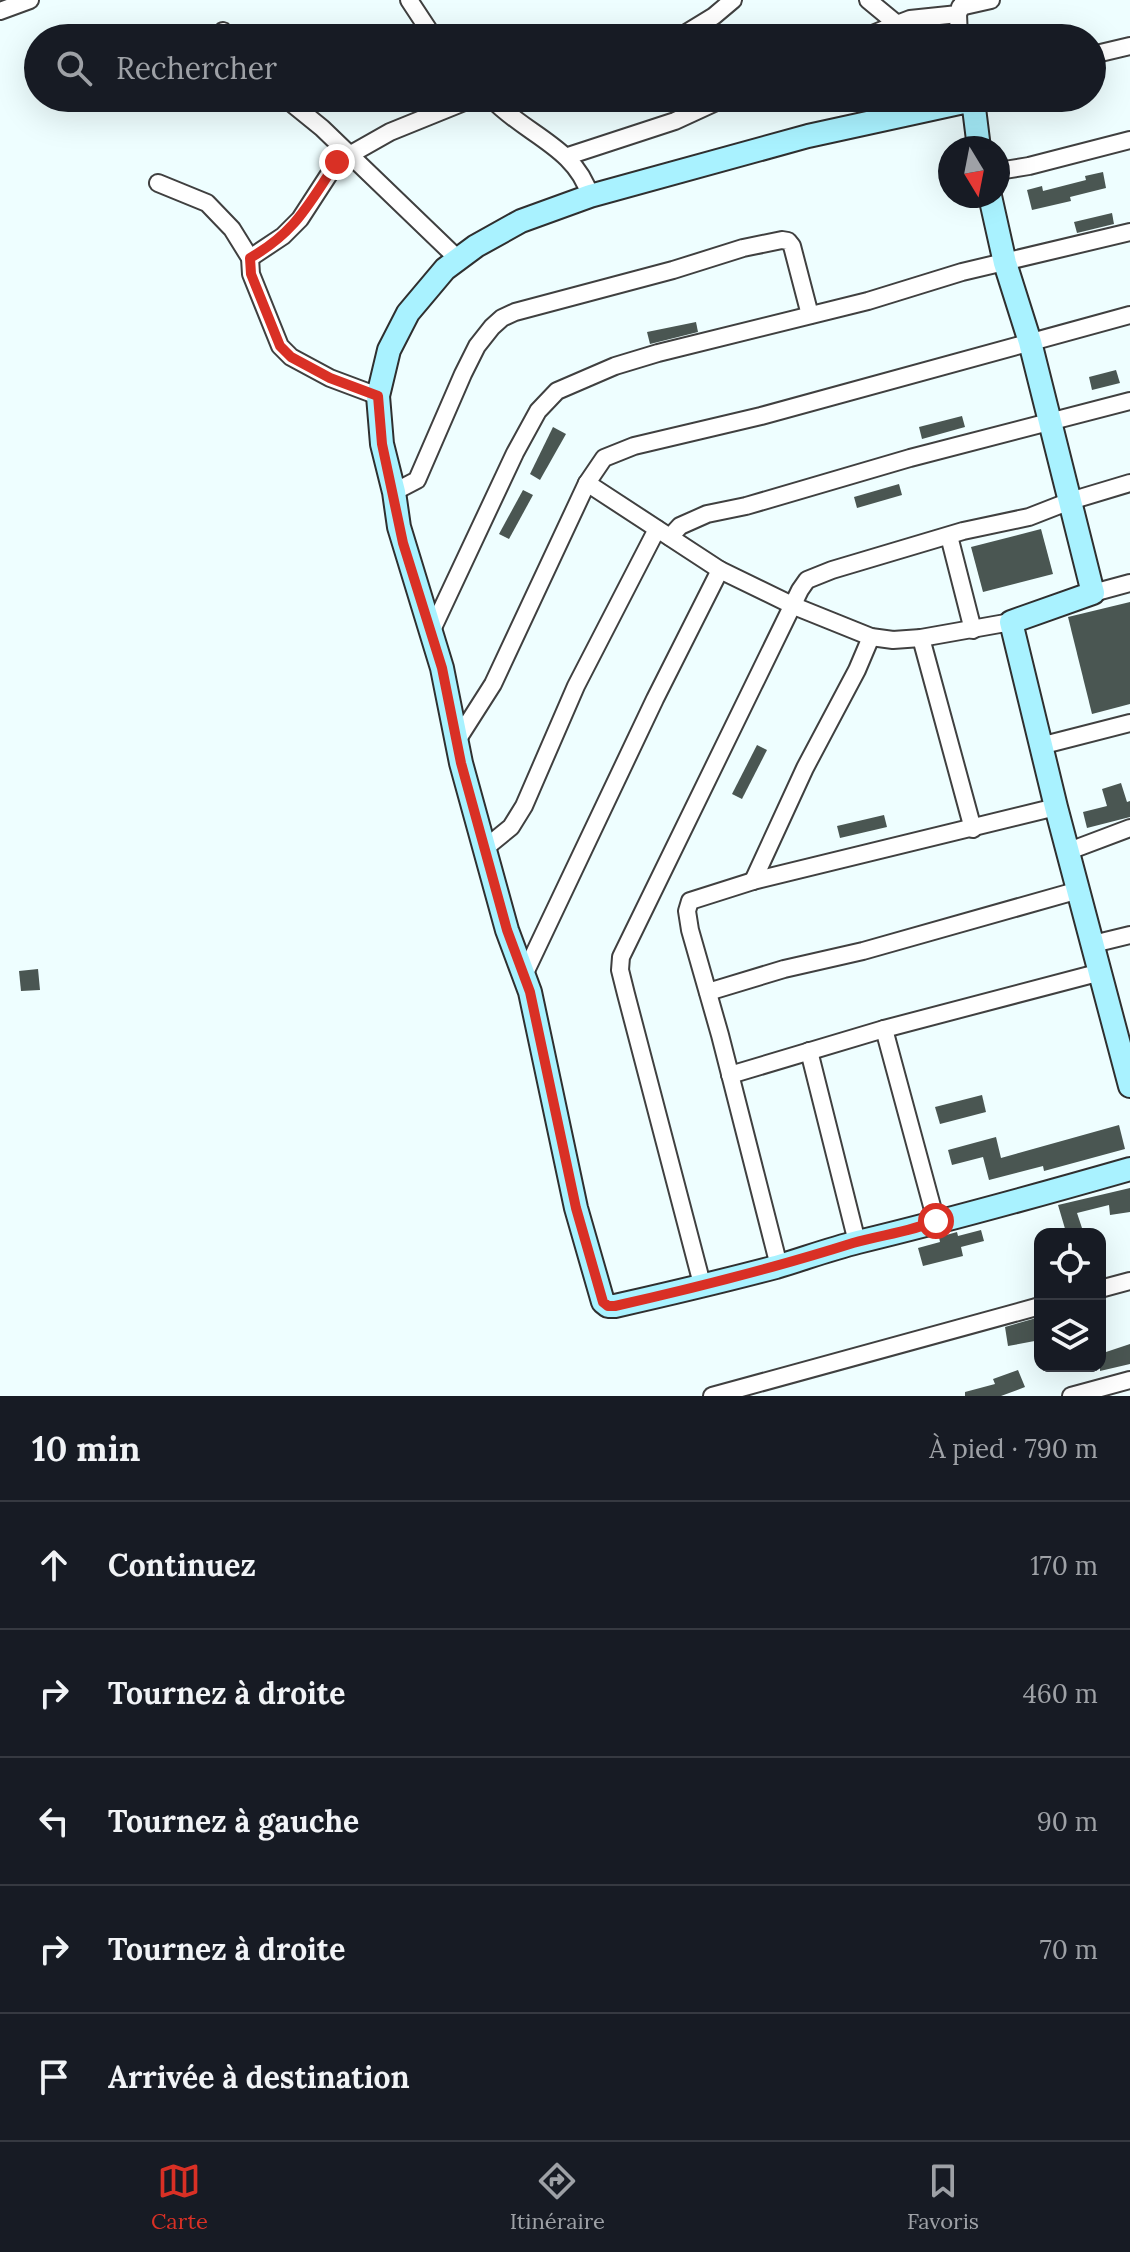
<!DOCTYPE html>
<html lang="fr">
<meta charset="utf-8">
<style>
body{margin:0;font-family:Lora,serif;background:#20242c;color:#f1f3f6}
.controls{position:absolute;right:24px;bottom:24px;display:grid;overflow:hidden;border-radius:16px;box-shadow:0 8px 32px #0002}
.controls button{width:72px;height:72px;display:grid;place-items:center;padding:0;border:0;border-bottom:2px solid #363941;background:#171b24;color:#f1f3f6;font:40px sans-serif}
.compass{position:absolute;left:938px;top:136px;width:72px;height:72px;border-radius:50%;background:#171b24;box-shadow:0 8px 32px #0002;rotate:170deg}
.stop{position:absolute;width:24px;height:24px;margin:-18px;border:6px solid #d93025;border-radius:50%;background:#fff}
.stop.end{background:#d93025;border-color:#fff;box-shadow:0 2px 8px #0008}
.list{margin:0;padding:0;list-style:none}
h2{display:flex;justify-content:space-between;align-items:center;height:104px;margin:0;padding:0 32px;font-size:34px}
h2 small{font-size:26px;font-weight:400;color:#9ea1a6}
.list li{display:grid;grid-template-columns:52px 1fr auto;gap:24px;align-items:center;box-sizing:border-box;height:128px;padding:0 32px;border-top:2px solid #363941}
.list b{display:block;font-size:30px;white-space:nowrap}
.list em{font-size:26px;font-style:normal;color:#9ea1a6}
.icon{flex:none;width:44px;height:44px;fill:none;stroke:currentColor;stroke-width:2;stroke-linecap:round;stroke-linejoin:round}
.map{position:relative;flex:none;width:1130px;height:1396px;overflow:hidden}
.search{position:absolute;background:#171b24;box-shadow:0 8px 32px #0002;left:24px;right:24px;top:24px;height:88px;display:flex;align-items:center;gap:20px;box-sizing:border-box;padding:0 28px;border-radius:44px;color:#9ea1a6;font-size:30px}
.sheet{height:744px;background:#171b24}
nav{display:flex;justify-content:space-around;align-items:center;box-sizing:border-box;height:112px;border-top:2px solid #363941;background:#171b24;font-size:22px;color:#9ea1a6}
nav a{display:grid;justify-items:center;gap:4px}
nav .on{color:#d93025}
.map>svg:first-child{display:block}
.building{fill:#4a5652}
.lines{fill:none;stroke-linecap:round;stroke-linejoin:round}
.street-casing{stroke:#404040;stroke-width:20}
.secondary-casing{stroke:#2f2f2f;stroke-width:26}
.street{stroke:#fff;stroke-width:16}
.secondary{stroke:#a9f2ff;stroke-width:22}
.route{stroke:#d93025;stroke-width:10}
</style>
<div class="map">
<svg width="1130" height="1396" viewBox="0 0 1130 1396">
<rect width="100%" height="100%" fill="#eefeff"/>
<g class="building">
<polygon points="1103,172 1106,188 1070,197 1071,201 1032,210 1027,190 1042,186 1043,191 1086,180 1085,176"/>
<polygon points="1112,213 1114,224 1077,233 1074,222"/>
<polygon points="696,322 698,332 650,344 647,332"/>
<polygon points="1116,370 1120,383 1092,390 1089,377"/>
<polygon points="962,416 965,427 922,439 919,427"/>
<polygon points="553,427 566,434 540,480 530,474"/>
<polygon points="899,484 902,495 857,508 854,497"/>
<polygon points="523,490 533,495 509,539 499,534"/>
<polygon points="1041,529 1053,574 983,592 971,547"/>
<polygon points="1130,602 1130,704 1092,714 1068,617"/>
<polygon points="757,745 767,750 742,799 732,794"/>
<polygon points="1121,783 1127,802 1130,801 1130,817 1087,828 1083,812 1107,806 1102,789"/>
<polygon points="884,815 887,827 840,838 837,826"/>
<polygon points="38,969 40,990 21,991 19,971"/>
<polygon points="982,1095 986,1112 940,1124 935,1107"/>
<polygon points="1119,1125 1125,1149 1044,1171 1043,1166 989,1180 983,1157 952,1165 948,1150 996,1137 1001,1158"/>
<polygon points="1130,1188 1130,1212 1110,1215 1109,1205 1077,1213 1082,1228 1066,1232 1058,1205"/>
<polygon points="981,1230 984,1241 961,1247 963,1256 923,1266 918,1248 940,1242 939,1237 957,1232 958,1236"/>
<polygon points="1040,1317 1040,1340 1008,1346 1005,1327"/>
<polygon points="1130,1344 1130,1364 1100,1371 1100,1354"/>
<polygon points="1018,1370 1025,1387 1001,1396 965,1396 965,1392 995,1384 993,1379"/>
</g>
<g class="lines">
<defs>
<g id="street">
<polyline points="409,0 434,38"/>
<polyline points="868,0 897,24 910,19 958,14"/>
<polyline points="960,7 991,0"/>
<polyline points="0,11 30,0"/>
<polyline points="223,31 228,38"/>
<polyline points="678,38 714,16 733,0"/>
<polyline points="863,38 897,24"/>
<polyline points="959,38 958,14 964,0"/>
<polyline points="1092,55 1130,46"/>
<polyline points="285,98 322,128 457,258"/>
<path d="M491 98C524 134 576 147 590 196"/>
<polyline points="568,156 675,121 725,98"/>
<polyline points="998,171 1029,166 1130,140"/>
<polyline points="158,183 207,203 232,229 250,258 251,274 280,346 291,357 330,378 378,396"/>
<polyline points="250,258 283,236 300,219 337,162 390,132 474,98"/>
<polyline points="587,483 720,570 794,606 871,637 893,640 921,638 1011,622"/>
<polyline points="394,492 417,480 463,374 477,346 492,327 502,318 515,312 673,270 743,248 782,240 788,241 792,246 810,315"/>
<polyline points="949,536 973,630"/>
<polyline points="670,537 680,526 707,514 746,506 910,458 1130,401"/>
<polyline points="1093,593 1130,583"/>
<polyline points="431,632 515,453 538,411 557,391 615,366 658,353 868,301 962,272 1130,232"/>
<polyline points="921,638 973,829"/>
<polyline points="456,742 493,684 587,483 604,458 634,446 761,416 1130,315"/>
<polyline points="1040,746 1130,723"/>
<polyline points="484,849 511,827 524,806 576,686 657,529"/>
<polyline points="1069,851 1130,828"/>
<polyline points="753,881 805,768 857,670 871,637"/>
<polyline points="1093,944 1130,935"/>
<polyline points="524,975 655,699 720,570"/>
<polyline points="708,992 784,969 863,951 1079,890"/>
<polyline points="884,1029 936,1221"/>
<polyline points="809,1051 857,1242"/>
<polyline points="730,1075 884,1029 1101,972"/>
<polyline points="779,1266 720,1035 690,930 687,911 690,901 753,881 1056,807"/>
<polyline points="702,1284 626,994 620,970 621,957 800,590 807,580 832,570 963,531 1029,517 1070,501 1130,483"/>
<polyline points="1100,1289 1130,1281"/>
<polyline points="712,1396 1040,1306"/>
<polyline points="1071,1396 1130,1380"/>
</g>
<g id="secondary">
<path d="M979 148 973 100 808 136 590 196 521 221 476 246 445 269 408 313 389 350 378 396 382 444 394 492 399 527 442 668 461 763 507 930 530 992 576 1208 603 1302 608 1306H615C668 1294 723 1281 776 1267 803 1259 830 1249 858 1242 949 1220 1039 1195 1130 1169"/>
<polyline points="990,196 1005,263 1030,342 1093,593 1011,622 1056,807 1130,1086"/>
</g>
</defs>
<use href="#street" class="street-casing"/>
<use href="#secondary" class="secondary-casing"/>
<use href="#street" class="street"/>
<use href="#secondary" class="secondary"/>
</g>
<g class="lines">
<path class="route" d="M337 162C308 204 297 231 250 258L251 274 280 346 291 357 330 378 378 396 382 444 403 543 442 668 461 763 507 930 530 992 576 1208 603 1302 608 1306H615C695 1288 774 1268 853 1243 881 1235 909 1232 936 1221"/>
</g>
</svg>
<div class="controls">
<button><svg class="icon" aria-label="locate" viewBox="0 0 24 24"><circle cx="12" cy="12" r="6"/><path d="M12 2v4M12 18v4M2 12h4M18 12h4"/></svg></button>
<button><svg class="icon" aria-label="layers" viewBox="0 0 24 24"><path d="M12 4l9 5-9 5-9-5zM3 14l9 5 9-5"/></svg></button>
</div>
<svg class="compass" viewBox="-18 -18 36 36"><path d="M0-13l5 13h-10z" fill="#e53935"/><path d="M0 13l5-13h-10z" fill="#9ea1a6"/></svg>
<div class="stop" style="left:936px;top:1221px"></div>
<div class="stop end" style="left:337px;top:162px"></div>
<div class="search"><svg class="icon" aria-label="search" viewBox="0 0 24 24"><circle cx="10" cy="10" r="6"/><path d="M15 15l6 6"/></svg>Rechercher</div>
</div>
<section class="sheet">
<h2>10 min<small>À pied · 790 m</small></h2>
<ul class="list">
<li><svg class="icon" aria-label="ahead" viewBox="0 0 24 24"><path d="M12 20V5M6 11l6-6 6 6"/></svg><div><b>Continuez</b></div><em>170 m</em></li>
<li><svg class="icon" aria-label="right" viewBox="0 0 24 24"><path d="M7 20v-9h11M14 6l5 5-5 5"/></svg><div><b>Tournez à droite</b></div><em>460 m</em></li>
<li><svg class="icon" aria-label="left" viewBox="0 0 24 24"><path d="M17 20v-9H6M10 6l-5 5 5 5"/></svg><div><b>Tournez à gauche</b></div><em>90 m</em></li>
<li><svg class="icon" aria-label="right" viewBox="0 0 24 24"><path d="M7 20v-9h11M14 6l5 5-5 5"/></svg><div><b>Tournez à droite</b></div><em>70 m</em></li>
<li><svg class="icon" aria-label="arrive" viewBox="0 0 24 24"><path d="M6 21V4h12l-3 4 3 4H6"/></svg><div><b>Arrivée à destination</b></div></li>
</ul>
</section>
<nav>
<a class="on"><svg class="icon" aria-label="map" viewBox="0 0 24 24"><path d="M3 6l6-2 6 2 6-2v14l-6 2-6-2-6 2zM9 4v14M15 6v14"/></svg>Carte</a>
<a><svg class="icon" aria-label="directions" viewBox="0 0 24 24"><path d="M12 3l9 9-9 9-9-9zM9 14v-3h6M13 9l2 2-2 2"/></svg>Itinéraire</a>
<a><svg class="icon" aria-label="saved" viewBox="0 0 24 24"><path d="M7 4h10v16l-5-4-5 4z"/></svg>Favoris</a>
</nav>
